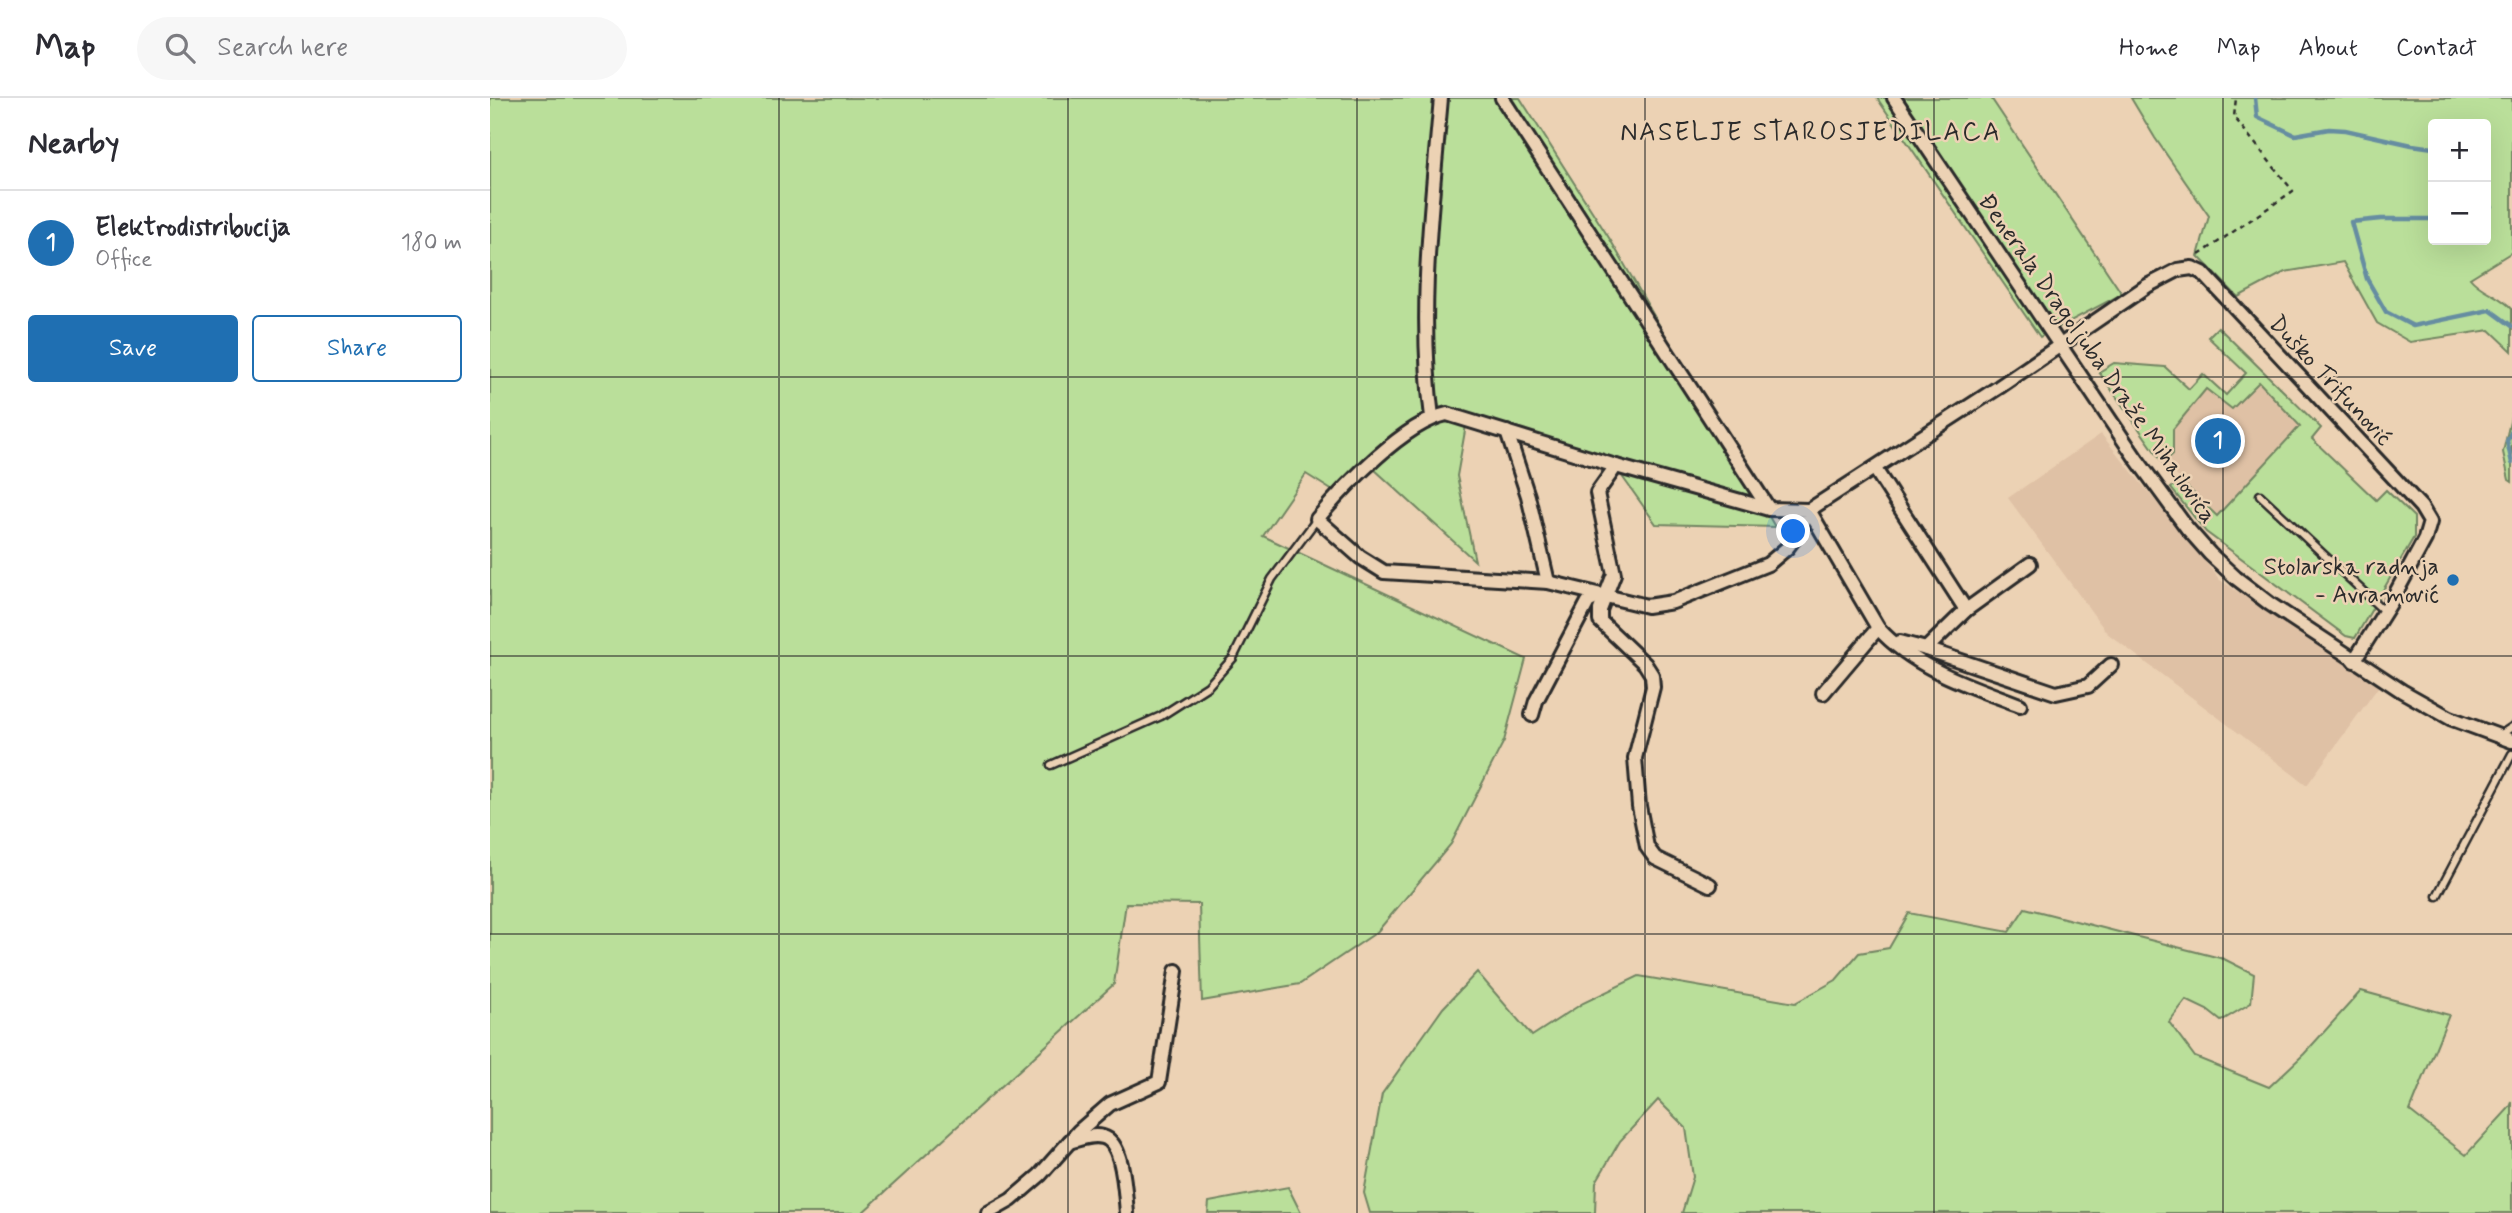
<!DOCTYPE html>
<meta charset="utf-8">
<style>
body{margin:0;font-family:Mynerve,sans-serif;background:#f7f7f7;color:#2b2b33}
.controls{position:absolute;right:21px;top:21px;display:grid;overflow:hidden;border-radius:7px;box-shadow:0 7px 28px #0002}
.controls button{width:63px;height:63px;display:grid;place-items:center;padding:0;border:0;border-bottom:2px solid #e1e1e2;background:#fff;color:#2b2b33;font:35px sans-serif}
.you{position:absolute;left:1304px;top:434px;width:24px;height:24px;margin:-18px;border:5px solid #fff;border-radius:50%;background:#1a73e8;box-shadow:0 0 0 10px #1a73e833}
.badge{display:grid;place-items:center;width:46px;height:46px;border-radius:50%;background:#1f6fb2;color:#fff;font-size:23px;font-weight:700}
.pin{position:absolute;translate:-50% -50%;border:4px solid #fff;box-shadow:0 2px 7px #0006}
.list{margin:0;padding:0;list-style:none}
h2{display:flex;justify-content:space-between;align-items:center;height:91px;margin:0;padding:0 28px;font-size:30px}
h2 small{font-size:23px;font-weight:400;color:#7c7c81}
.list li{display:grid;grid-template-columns:46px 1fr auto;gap:21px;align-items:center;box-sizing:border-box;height:105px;padding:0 28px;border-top:2px solid #e1e1e2}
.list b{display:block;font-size:26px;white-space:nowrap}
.list p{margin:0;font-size:23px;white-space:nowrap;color:#7c7c81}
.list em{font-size:23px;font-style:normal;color:#7c7c81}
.actions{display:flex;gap:14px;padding:21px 28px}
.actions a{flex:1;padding:16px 0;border:2px solid #1f6fb2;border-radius:7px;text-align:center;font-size:24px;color:#1f6fb2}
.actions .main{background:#1f6fb2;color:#fff}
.icon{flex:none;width:38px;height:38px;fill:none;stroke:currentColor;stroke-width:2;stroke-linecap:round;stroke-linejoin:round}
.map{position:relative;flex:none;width:2022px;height:1115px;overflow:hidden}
header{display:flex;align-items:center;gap:42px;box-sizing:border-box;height:98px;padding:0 35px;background:#fff;border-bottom:2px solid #e1e1e2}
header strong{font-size:33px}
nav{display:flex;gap:38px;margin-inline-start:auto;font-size:24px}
.search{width:490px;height:63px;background:#f7f7f7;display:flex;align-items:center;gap:18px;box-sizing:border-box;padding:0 24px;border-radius:38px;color:#7c7c81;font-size:26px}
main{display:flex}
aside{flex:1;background:#fff}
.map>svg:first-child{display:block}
.built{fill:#dfc1a5}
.green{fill:#badf9a;stroke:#728562;stroke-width:2;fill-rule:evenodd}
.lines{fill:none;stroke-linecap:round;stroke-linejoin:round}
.stream{stroke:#668da1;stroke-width:4.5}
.service-casing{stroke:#2b2b2b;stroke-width:11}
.minor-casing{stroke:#2b2b2b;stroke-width:18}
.path{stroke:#2b2b2b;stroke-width:2.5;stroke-dasharray:5 5;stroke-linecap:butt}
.service{stroke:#ecd2b4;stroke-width:6}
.minor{stroke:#ecd2b4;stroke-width:12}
.grid{fill:none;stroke:#2b2b2b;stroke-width:2;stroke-opacity:0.55}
.poi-dot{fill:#1f6fb2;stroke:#ecd2b4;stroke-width:2.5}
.labels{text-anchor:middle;stroke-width:5;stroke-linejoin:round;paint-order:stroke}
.street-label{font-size:24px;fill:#2b2b2b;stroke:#ecd2b4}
.poi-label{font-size:24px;fill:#2b2b2b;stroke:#ecd2b4;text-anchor:end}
.neighbourhood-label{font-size:26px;letter-spacing:2px;fill:#2b2b2b;stroke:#ecd2b4}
</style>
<header>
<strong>Map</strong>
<div class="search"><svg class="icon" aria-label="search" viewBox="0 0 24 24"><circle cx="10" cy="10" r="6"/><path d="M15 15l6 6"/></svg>Search here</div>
<nav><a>Home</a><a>Map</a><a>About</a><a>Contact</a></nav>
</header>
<main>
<aside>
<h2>Nearby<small></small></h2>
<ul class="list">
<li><span class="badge">1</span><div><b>Elektrodistribucija</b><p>Office</p></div><em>180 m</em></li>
</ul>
<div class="actions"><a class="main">Save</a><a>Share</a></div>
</aside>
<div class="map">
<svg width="2022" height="1115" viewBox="0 0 2022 1115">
<rect width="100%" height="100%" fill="#ecd2b4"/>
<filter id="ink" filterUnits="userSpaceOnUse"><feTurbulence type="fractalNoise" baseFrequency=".0143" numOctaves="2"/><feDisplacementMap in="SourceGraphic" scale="14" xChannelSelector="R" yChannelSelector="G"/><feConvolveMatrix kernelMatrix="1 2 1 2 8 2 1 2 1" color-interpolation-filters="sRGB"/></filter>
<g filter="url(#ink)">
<g class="built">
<polygon points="1768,283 1810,328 1767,375 1865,540 1856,538 1673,365 1683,355 1683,331 1716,290 1742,311"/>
<polygon points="1611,336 1730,482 1889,588 1817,687 1617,535 1518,400"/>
</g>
<g class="green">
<polygon points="0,0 1030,0 1121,143 1285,429 1166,426 1119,360 978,316 967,378 985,463 873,361 843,393 816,376 773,438 1036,561 1014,643 961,746 887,834 810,886 712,903 709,806 636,805 624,886 372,1115 0,1115"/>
<polygon points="1387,0 1501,0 1632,196 1550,239"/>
<path d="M1641 0H2022V154L1980 180C1991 194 2010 197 2022 211V253L2000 232 1920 244 1887 225 1853 164 1795 174 1748 199 1708 158 1719 118 1665 40ZM1943 26H1996V142H1943Z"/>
<polygon points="1728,229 1831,330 1822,341 1886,402 1896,392 1924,419 1924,439 1865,540 1856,538 1716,434 1681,390 1690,382 1727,418 1810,328 1769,284 1742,311 1716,291 1683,331 1683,356 1673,365 1609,274 1624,265 1675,269 1699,291 1713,276 1736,297 1756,275 1718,239"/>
<polygon points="2022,315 2022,384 2019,382 2013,354"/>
<polygon points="1535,810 1734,861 1764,876 1761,905 1731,923 1717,912 1696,902 1679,924 1705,959 1779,989 1814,956 1871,893 1959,917 1920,1013 1976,1057 2020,1009 2022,1004 2022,1115 1192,1115 1203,1079 1196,1030 1168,1002 1130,1043 1106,1084 1105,1115 880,1115 874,1095 892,996 953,910 987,874 1042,938 1093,905 1149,878 1305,905 1346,882 1369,855 1399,850 1419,815 1519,834"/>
<polygon points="798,1089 811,1115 718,1115 719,1104"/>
</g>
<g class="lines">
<g class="stream">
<polyline points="1765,0 1767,19 1805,37 1839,31 1855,32 1922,47 1943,50"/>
<polyline points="1996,93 2001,108 1996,112"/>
<polyline points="1943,121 1891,121 1861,124 1877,181 1896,214 1923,228 2000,212 2022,228"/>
<polyline points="2022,333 2017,343 2022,365"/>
</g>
<defs>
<g id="service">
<polyline points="1770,397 1895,514"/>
<polyline points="2010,637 2022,629"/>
<polyline points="561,667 671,618 718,588 743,560 782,481 827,421"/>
<polyline points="1947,798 2022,656"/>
</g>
<g id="minor">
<polyline points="1012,0 1279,411"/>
<polyline points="1404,0 1645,359 1697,430 1720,456 1746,480 1780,506 1912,593 1960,620 2022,643"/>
<path d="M942 319C928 214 942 105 951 0"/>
<polyline points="1017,334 1038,398 1058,484"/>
<polyline points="1126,368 1107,395 1124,476 1110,512 1110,523 1155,566 1162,577 1163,589 1145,660 1149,708 1157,749 1165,760 1220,787"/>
<polyline points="1385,371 1476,512"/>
<path d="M1319 412 1310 433 1297 450 1278 466 1183 504 1157 508 1058 484 894 474 870 459 827 421C855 388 914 325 957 316L1126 368 1279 411 1319 412 1509 289 1657 188 1688 172 1702 170 1713 175 1931 409 1940 424 1935 441 1901 504 1864 563"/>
<path d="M1319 412 1388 530C1425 571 1480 588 1530 607"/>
<polyline points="1410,544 1436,551 1566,595 1598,588 1621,567"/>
<polyline points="1436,551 1476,512 1540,466"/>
<polyline points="1333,595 1388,530"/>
<polyline points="1042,617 1046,603 1098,504 1114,496"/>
<path d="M579 1044C590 1041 602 1036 613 1039 634 1044 635 1096 637 1115"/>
<polyline points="498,1115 521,1102 550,1077 589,1033 620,1006 669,984 686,873"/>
</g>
</defs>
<use href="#service" class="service-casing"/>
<use href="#minor" class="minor-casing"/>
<polyline class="path" points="1709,157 1803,93 1744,19 1746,0"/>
<use href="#service" class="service"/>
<use href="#minor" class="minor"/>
</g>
</g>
<path class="grid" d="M289 0V1115M578 0V1115M867 0V1115M1155 0V1115M1444 0V1115M1733 0V1115M0 279H2022M0 558H2022M0 836H2022"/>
<circle class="poi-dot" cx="1963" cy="482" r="7"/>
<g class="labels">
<g class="street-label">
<text transform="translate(1608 260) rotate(55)" y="8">Đenerala Dragoljuba Draže Mihailovića</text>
<text transform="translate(1841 282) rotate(47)" y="8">Duško Trifunović</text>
</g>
<g class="poi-label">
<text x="1949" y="476">Stolarska radnja<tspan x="1949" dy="28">- Avramović</tspan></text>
</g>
<g class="neighbourhood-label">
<text x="1321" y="42">NASELJE STAROSJEDILACA</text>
</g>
</g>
</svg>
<div class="controls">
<button>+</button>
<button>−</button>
</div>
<div class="you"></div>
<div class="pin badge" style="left:1728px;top:343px">1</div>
</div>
</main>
